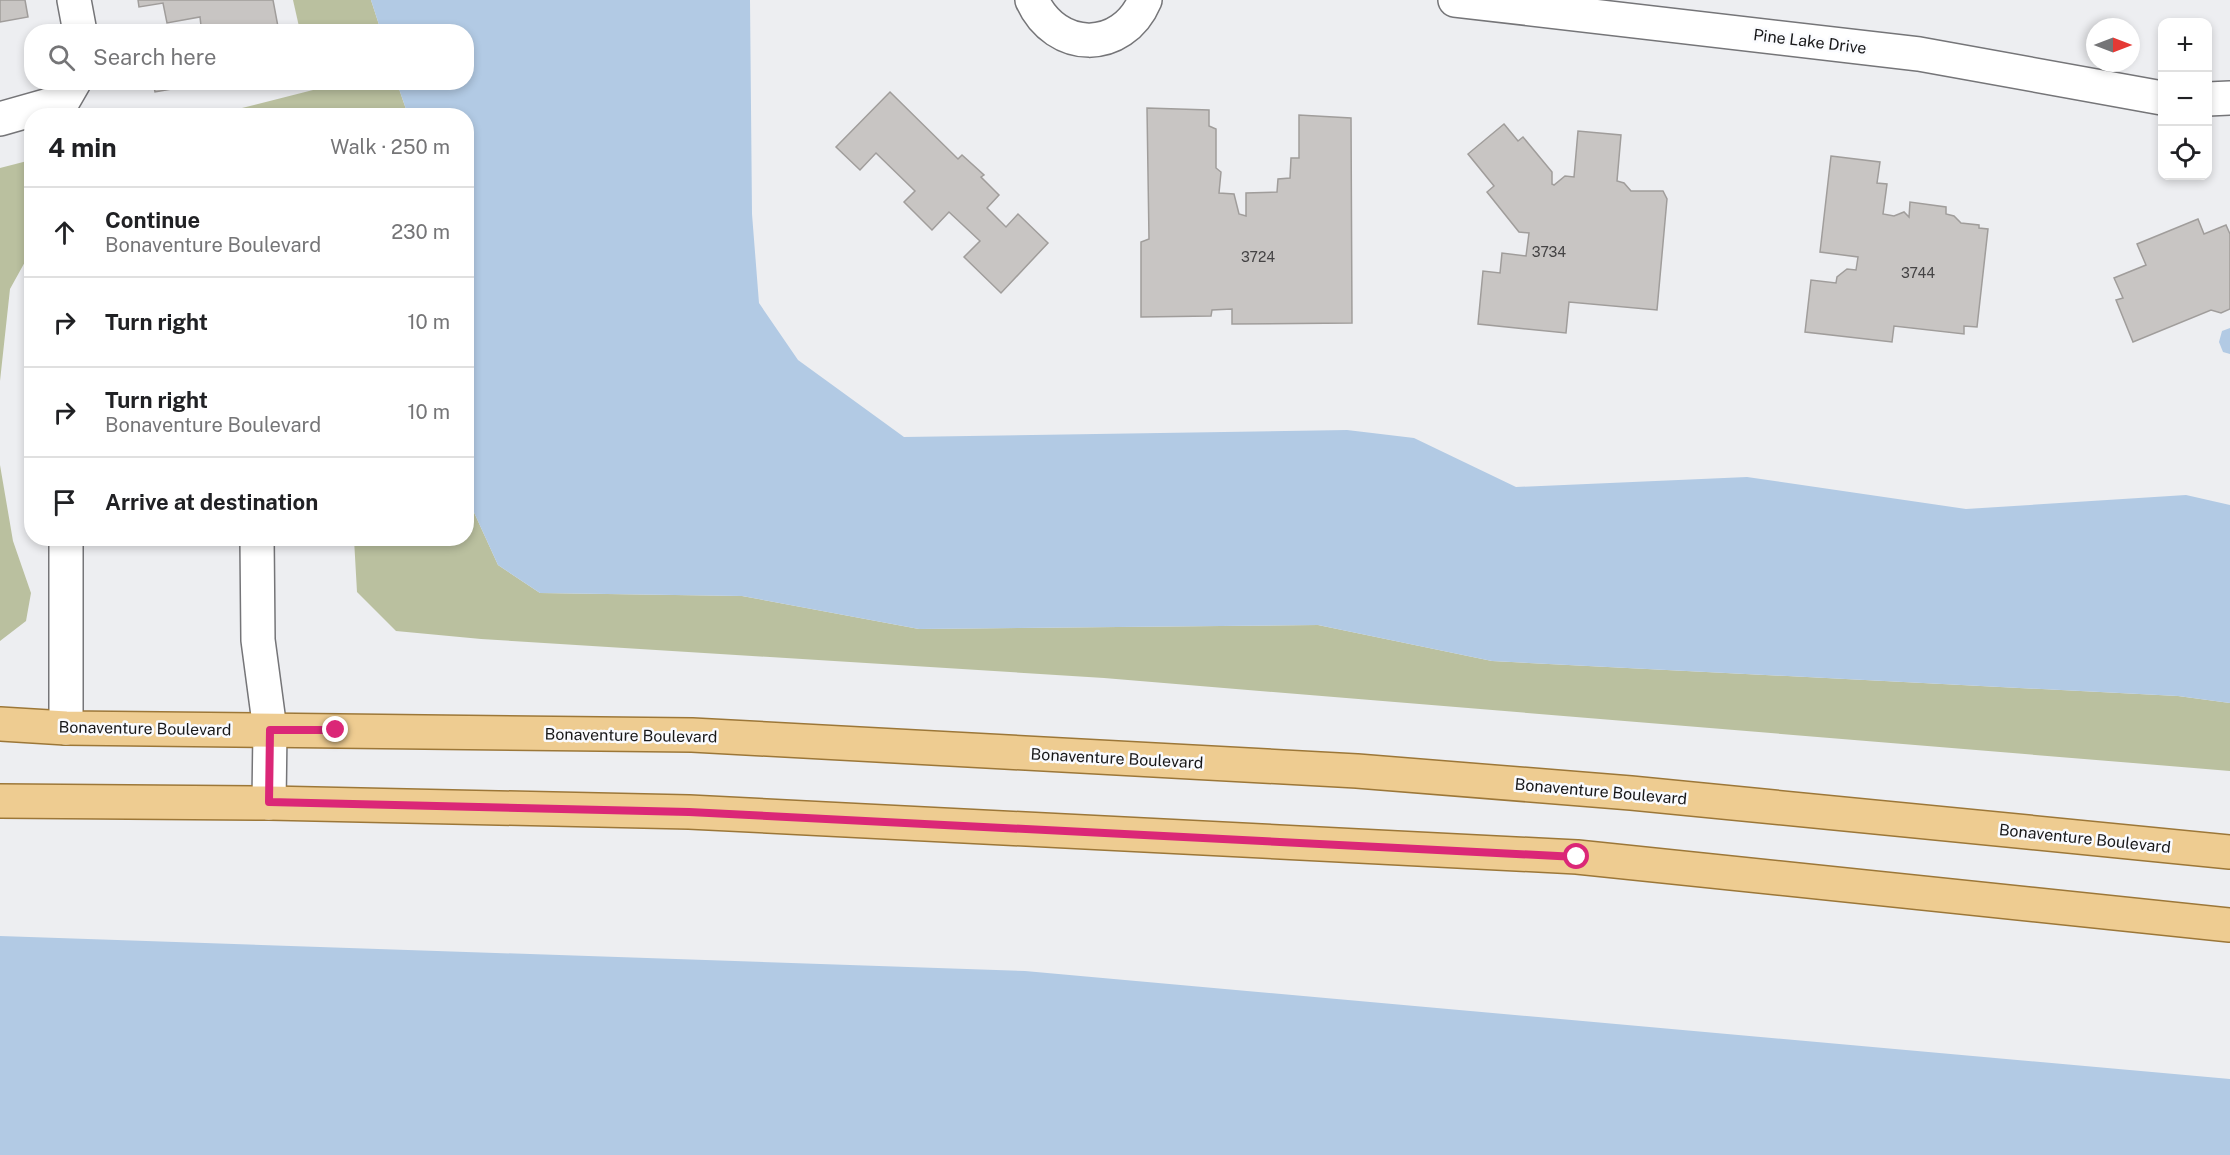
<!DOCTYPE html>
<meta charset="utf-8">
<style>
body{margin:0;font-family:"Public Sans",sans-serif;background:#f6f6f6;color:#202124}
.controls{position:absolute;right:18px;top:18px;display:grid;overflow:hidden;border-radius:12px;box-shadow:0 3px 9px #0003}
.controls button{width:54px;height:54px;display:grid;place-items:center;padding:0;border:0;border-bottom:2px solid #e0e0e0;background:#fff;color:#202124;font:30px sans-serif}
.compass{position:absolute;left:2086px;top:18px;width:54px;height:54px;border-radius:50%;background:#fff;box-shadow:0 3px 9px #0003;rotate:90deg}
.stop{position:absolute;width:18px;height:18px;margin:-14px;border:4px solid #db2777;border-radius:50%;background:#fff}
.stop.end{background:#db2777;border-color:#fff;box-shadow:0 2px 6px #0008}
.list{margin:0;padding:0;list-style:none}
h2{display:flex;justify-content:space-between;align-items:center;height:78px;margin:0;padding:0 24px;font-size:26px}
h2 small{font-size:20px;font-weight:400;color:#757577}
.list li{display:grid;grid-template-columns:39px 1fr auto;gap:18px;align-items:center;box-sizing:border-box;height:90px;padding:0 24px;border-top:2px solid #e0e0e0}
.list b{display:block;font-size:22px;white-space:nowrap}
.list p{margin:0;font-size:20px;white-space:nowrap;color:#757577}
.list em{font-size:20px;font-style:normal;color:#757577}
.icon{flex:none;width:33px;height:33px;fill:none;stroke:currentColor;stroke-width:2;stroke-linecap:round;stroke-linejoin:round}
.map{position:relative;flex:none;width:2230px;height:1155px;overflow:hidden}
.search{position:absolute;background:#fff;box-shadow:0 3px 9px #0003;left:24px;top:24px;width:450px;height:66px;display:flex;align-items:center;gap:15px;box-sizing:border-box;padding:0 21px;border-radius:24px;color:#757577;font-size:22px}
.panel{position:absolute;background:#fff;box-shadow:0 3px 9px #0003;left:24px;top:108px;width:450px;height:438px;border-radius:24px}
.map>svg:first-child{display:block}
.forest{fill:#bac09f}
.water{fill:#b2cae4}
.building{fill:#c8c5c3;stroke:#a09d9b;stroke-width:1.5}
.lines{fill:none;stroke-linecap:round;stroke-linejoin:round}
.minor-casing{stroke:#757578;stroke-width:36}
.major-casing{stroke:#9c7738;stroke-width:36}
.minor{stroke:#fff;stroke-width:33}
.major{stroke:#eecc91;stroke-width:33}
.route{stroke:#db2777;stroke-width:8}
.labels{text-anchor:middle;stroke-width:5;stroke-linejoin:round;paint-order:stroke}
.number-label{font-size:14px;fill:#444344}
.street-label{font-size:16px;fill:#181819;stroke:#fafbfe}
</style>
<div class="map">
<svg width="2230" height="1155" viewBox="0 0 2230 1155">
<rect width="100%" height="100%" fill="#edeef1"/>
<g class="forest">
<polygon points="293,0 371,0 381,31 300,31"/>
<polygon points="312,82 397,83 408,115 210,116 313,90"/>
<polygon points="31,160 31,251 10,289 0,381 0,168"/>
<polygon points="467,302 473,346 467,475"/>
<polygon points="0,465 13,541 31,593 26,621 0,641"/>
<polygon points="467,497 498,565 540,593 742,596 919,629 1318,625 1492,661 2178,696 2230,703 2230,771 1104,678 481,639 396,631 357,592 354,539 466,538"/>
</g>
<g class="water">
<polygon points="371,0 750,0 752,214 759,303 798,360 904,437 1347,430 1414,438 1516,487 1747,477 1966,509 2186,495 2230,505 2230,703 2178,696 1492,661 1318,625 919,629 742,596 540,593 498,565 467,497 473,346 466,302 466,116 408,115 397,83 466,82 466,32 381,31"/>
<polygon points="2230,328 2230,354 2223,352 2219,342 2222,331"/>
<polygon points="0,936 1025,971 2230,1079 2230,1155 0,1155"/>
</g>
<g class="building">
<polygon points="0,0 25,0 28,17 0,22"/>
<polygon points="138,0 273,0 279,32 172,32 201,26 200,17 167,23 163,3 139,7"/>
<polygon points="153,82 183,82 184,87 155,92"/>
<polygon points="890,92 958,159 962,155 984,175 981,177 999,195 987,208 1006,227 1018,214 1048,243 1001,293 964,257 980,241 949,212 932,230 904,202 915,191 876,153 860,170 836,147"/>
<polygon points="1147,108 1209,110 1209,126 1216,129 1216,168 1221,172 1219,193 1234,194 1239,214 1246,216 1246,193 1277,192 1278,179 1290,178 1291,158 1299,158 1299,115 1351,118 1352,323 1232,324 1232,309 1212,310 1211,316 1141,317 1141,242 1149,239"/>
<polygon points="1504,124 1518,141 1523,137 1552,172 1552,184 1554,185 1565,176 1574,177 1578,131 1621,135 1617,181 1624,183 1631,191 1663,191 1667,199 1657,310 1569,302 1566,333 1478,324 1483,271 1500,273 1502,253 1526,256 1529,233 1519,232 1487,192 1494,186 1468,154"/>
<polygon points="1831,156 1880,162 1877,183 1887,184 1883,214 1894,216 1904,212 1909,217 1910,202 1946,207 1946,214 1954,216 1961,223 1979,225 1979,228 1988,229 1977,327 1964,326 1964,334 1894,326 1892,342 1805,332 1811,280 1836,283 1837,277 1847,269 1856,270 1858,257 1820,252"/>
<polygon points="2198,219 2204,234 2226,225 2230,234 2230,309 2221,313 2211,310 2133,342 2116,300 2123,298 2114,278 2146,265 2137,244"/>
</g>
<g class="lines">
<defs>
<g id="minor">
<polyline points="74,0 80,32"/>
<path d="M1032 0C1056 53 1122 54 1145 0"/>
<polyline points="1455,0 1919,54 2162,98"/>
<polyline points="2208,99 2230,98"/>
<polyline points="0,119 63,101 74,82"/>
<polyline points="66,538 66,728"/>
<polyline points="257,538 258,640 270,730 269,803"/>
</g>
<g id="major">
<polyline points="0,724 66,728 692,735 1357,771 1631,793 2230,852"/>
<polyline points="0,801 269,803 689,812 1577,857 2230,925"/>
</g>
</defs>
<use href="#minor" class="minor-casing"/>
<use href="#major" class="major-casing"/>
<use href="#minor" class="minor"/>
<use href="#major" class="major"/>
</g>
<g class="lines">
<polyline class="route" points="336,730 270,730 269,802 689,812 1577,857"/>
</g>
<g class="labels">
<g class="number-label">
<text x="1549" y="257">3734</text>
<text x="1258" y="262">3724</text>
<text x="1918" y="278">3744</text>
</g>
<g class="street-label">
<text transform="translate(1810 41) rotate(7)" y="6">Pine Lake Drive</text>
<text transform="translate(145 728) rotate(1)" y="6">Bonaventure Boulevard</text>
<text transform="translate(631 735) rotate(1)" y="6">Bonaventure Boulevard</text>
<text transform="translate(1117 758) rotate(3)" y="6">Bonaventure Boulevard</text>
<text transform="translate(1601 791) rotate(5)" y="6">Bonaventure Boulevard</text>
<text transform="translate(2085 838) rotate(6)" y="6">Bonaventure Boulevard</text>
</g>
</g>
</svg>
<div class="controls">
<button>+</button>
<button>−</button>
<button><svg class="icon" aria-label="locate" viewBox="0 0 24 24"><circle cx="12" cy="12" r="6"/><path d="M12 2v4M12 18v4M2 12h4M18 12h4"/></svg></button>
</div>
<svg class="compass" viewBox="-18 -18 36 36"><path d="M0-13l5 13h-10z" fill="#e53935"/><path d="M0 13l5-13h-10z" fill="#757577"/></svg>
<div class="stop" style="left:1577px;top:857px"></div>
<div class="stop end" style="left:336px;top:730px"></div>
<div class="search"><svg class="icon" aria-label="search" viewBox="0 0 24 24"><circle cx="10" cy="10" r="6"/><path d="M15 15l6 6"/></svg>Search here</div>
<section class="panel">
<h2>4 min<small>Walk · 250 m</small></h2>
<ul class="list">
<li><svg class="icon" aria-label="ahead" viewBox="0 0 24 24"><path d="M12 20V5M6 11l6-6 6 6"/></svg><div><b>Continue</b><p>Bonaventure Boulevard</p></div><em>230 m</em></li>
<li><svg class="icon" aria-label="right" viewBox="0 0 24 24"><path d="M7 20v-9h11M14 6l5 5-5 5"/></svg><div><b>Turn right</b></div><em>10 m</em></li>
<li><svg class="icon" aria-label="right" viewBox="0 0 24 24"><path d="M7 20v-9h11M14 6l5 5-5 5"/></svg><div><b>Turn right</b><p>Bonaventure Boulevard</p></div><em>10 m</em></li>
<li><svg class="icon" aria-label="arrive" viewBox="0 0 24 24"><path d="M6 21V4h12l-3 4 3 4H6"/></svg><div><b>Arrive at destination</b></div></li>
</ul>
</section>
</div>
